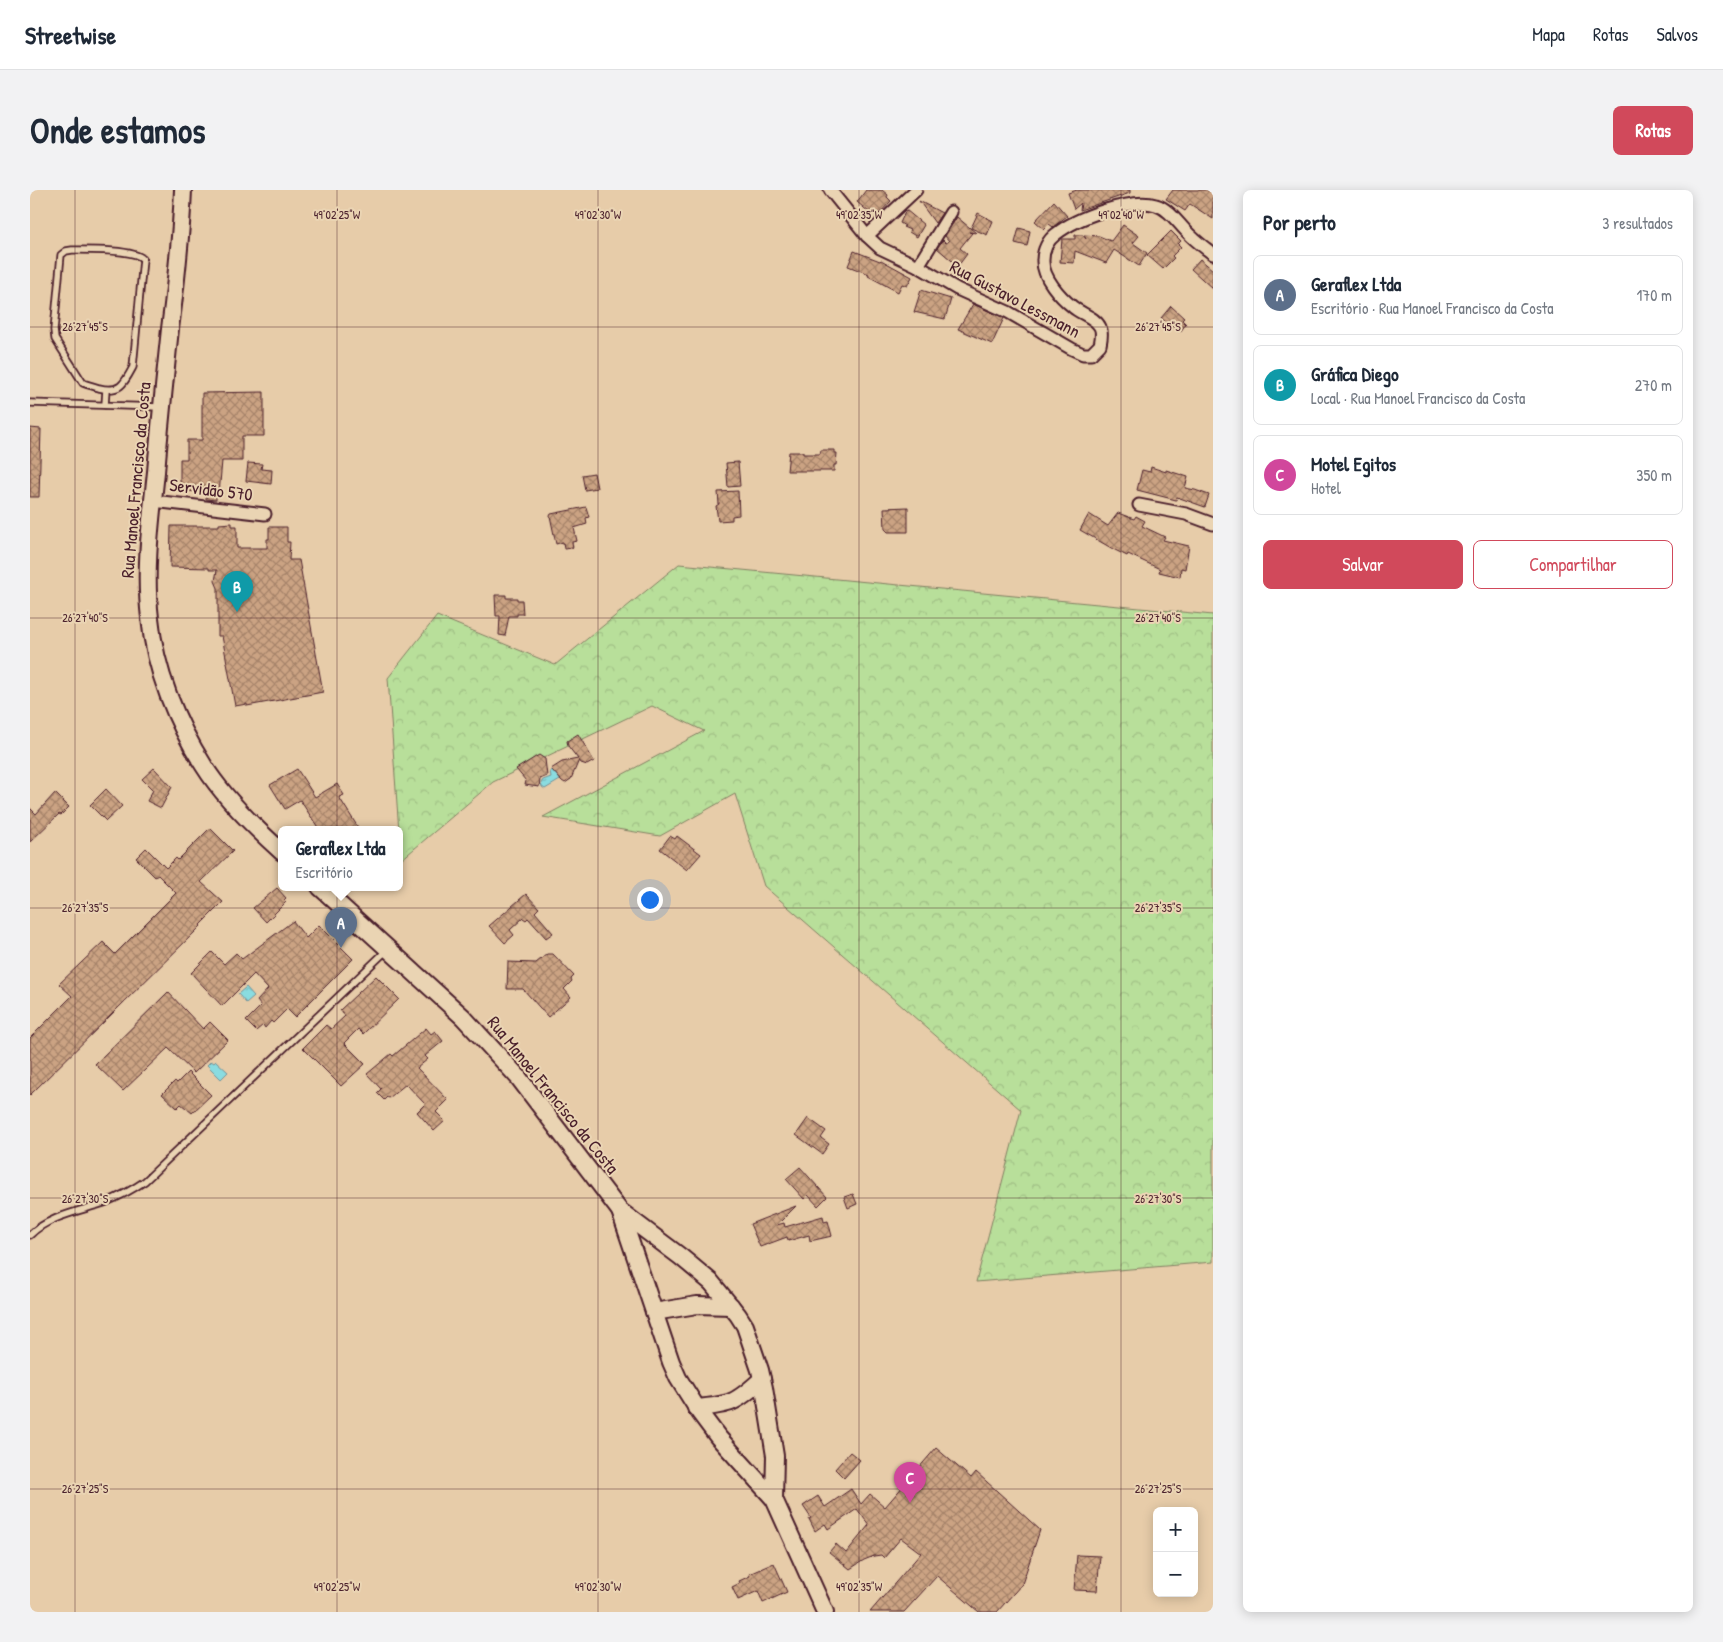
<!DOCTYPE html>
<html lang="pt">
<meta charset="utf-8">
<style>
body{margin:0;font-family:"Patrick Hand",sans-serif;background:#f2f2f3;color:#1f2937}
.controls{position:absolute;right:15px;bottom:15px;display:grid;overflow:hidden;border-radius:8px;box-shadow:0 2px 12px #0003}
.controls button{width:45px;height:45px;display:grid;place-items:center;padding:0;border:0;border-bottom:1px solid #e0e1e3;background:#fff;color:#1f2937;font:25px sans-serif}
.you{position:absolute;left:619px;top:709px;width:18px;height:18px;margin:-12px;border:4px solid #fff;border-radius:50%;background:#1a73e8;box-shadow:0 0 0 8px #1a73e833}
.badge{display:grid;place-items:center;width:32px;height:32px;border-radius:50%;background:#d1495b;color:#fff;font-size:16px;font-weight:700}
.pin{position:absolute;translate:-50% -41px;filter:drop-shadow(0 1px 2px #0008)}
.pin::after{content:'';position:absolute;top:26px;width:18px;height:15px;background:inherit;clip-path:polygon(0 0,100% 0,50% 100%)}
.popup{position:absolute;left:248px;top:636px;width:125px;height:65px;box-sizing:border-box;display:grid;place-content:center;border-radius:8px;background:#fff;filter:drop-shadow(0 1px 4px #0005);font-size:16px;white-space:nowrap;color:#747a83}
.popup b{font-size:19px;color:#1f2937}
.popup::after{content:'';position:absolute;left:50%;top:100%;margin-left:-10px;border:10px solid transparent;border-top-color:#fff}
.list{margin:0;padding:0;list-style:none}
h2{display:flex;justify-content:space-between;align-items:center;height:65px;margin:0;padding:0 20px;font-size:21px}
h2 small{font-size:16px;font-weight:400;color:#747a83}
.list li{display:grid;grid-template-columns:32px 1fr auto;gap:15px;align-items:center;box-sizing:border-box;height:80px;margin:0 10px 10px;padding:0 10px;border:1px solid #e0e1e3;border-radius:8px}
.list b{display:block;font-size:19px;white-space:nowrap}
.list p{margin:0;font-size:16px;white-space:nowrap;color:#747a83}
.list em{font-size:16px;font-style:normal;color:#747a83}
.actions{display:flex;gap:10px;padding:15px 20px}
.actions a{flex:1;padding:11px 0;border:1px solid #d1495b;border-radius:8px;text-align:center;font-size:18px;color:#d1495b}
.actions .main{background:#d1495b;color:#fff}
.map{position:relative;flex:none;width:1183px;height:1422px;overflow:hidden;border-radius:8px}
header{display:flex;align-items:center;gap:30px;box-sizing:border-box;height:70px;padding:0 25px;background:#fff;border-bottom:1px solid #e0e1e3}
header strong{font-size:24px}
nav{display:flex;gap:28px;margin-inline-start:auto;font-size:18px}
.intro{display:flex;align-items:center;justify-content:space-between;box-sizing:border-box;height:120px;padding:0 30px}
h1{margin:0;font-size:35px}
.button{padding:12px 22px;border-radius:8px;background:#d1495b;color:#fff;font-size:18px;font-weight:700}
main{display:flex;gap:30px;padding:0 30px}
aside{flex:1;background:#fff;border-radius:8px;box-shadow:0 2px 12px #0003}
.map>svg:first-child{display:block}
.forest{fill:url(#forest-crowns);stroke:#817f62}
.water{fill:url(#water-ripples);stroke:#709098}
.building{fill:url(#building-cross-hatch);stroke:#4a1f2b}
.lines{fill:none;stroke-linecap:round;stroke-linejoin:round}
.service-casing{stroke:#4a1f2b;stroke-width:9}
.minor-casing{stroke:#4a1f2b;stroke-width:15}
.secondary-casing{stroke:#4a1f2b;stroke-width:20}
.service{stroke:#ead4b3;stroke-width:5.5}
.minor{stroke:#ead4b3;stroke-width:11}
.secondary{stroke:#ead4b3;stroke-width:16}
.ticks{fill:none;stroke:#4a1f2b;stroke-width:1;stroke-opacity:0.45}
.labels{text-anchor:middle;stroke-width:4;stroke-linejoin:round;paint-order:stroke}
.street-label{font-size:18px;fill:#4a1f2b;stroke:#ead4b3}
.ticks-label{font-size:12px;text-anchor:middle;fill:#4a1f2b;stroke:#ead4b3;stroke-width:4;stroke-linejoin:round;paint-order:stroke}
</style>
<header>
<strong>Streetwise</strong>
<nav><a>Mapa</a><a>Rotas</a><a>Salvos</a></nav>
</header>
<div class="intro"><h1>Onde estamos</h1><a class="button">Rotas</a></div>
<main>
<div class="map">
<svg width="1183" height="1422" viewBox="0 0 1183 1422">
<defs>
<pattern id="forest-crowns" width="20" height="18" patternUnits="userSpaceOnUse" patternTransform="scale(1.25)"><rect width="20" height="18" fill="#b8df9a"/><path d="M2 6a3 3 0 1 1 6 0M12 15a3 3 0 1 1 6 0" fill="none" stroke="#a0bf85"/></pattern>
<pattern id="water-ripples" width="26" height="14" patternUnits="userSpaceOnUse" patternTransform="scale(1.25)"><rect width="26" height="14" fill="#8adce0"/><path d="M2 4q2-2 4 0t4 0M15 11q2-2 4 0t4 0" fill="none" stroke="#79bcc0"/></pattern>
<pattern id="building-cross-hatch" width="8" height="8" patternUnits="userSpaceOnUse" patternTransform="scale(1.25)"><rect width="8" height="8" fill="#cba383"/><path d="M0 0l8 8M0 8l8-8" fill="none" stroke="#a7846b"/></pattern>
</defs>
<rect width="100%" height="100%" fill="#e7cca9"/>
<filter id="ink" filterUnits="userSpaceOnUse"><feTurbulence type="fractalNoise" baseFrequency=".02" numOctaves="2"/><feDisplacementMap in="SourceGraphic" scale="10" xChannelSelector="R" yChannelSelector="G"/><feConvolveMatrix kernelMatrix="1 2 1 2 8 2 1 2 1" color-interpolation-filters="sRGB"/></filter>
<g filter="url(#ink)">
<polygon class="forest" points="649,374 1183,425 1183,1072 946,1092 991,920 734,696 705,604 630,646 513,627 674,541 622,516 463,592 371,670 358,488 407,426 525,475"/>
<g class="water">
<polygon points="523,579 530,590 515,599 512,597 511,593 513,590 521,587 520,581"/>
<polygon points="216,797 224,806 216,813 208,804"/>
<polygon points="181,871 184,873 186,871 198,882 191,889 177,875"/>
</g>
<g class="building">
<polygon points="836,0 852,0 858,5 857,7 861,11 849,24 843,20 840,23 827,12"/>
<polygon points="1047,0 1100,0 1100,3 1050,20 1051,13 1044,19 1038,3"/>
<polygon points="1143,0 1183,0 1183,29 1160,14 1155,21 1136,9"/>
<polygon points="889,11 912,23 905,33"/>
<polygon points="1024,11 1037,26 1023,37 1019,34 1014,39 1005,31"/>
<polygon points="876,20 894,35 887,47 879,42 880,40 873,37 875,36 870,33"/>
<polygon points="948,23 963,31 957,45 941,38"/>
<polygon points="927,27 946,43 939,42 942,43 930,58 937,64 928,76 907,58 913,50 916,53 919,51 915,46"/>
<polygon points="1093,35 1109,46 1103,53 1117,63 1109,76 1084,60 1076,73 1045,61 1044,73 1030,72 1032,49 1045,49 1045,45 1053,45 1056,49 1054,45 1069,46 1081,51"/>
<polygon points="989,38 1000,41 997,56 985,53"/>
<polygon points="1141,41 1151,51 1148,54 1151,57 1142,66 1144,68 1133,79 1117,65"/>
<polygon points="824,61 850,71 851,70 882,87 877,96 872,94 868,102 838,86 839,84 818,76"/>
<polygon points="1170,69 1183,80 1183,99 1161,79"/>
<polygon points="891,100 921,109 915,129 884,122"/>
<polygon points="943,114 974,128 962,154 928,139"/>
<polygon points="1141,116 1154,128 1152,130 1156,134 1150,142 1131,128"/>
<polygon points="234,202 234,246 212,246 212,271 192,271 189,304 186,304 186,310 176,309 176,302 150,301 150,269 157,269 157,250 172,250 172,203"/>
<polygon points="0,238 11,239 9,307 0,307"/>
<polygon points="791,260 804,260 804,263 807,263 806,275 804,275 804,281 757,281 759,262 773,262 773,264 790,264"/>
<polygon points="708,272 710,296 698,297 696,273"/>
<polygon points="218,273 232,274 231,279 242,280 241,294 216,291"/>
<polygon points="1121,277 1136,282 1136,280 1158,287 1155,298 1165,300 1179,305 1175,317 1147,307 1146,310 1107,300 1112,280 1120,282"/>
<polygon points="564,283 567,298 555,300 552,285"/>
<polygon points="708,301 709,325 702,326 702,330 688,331 686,316 689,314 688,302"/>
<polygon points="556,317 559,327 556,328 557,334 544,338 547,351 542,352 543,358 534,359 533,352 526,354 520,326 521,324"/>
<polygon points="878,317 878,342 858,342 855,339 854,318"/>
<polygon points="1088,323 1104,329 1106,326 1115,331 1112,336 1135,347 1133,350 1159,356 1155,379 1151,378 1150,387 1129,382 1130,379 1098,364 1097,366 1083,359 1050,340 1059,324 1078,336"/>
<polygon points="202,333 202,336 207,336 207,358 237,358 237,349 239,349 239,337 257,337 257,352 260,352 259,370 269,370 293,502 217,516 217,514 205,516 192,446 188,446 188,398 185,391 187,380 179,380 179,378 140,377 141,336 189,336 189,334"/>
<polygon points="465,405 476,405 476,408 487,408 487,410 492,410 493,424 487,424 487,426 479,426 475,446 469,445 470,426 466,426"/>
<polygon points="548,544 564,571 557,575 551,573 549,570 541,589 535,593 532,591 521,579 532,572 548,569 538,556 537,551"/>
<polygon points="509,565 515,569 517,586 510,589 509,597 495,595 496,591 486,579"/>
<polygon points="124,578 142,597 131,618 117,611 123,600 112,589"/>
<polygon points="267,579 285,607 307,594 314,605 309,607 329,639 289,639 270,610 255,619 240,595"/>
<polygon points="76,599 92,616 76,631 60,615"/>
<polygon points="25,603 39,617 31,625 29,624 0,652 0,618 6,624"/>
<polygon points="180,638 203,661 171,692 193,712 170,735 171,736 0,905 0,848 42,806 29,794 73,752 85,764 146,703 128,685 125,687 106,668 116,658 136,678 146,668 148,670"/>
<polygon points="640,646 645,649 647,646 671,664 657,680 630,659"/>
<polygon points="247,698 256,708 254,710 256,712 236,732 223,718"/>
<polygon points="496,704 509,718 505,722 523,743 516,748 498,728 496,730 493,728 480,740 484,745 475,753 459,736"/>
<polygon points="263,731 276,748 289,735 323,769 265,827 257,819 243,833 241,831 235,838 233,835 226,841 216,831 231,816 227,811 238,799 224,784 192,816 161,783 182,762 194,774 206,763 212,769"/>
<polygon points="517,764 523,764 544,786 541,789 542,791 534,799 541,807 518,827 493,799 477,799 478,772 506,773"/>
<polygon points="346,786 369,809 333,844 328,839 314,853 335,874 311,896 273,858 296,835 301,839 315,826 310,820"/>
<polygon points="138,802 173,839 180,832 198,850 164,883 138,858 93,901 65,874"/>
<polygon points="396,838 401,844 405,841 413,851 395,866 398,869 387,878 418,910 406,922 415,931 404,941 387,922 395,914 376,894 359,908 357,907 354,910 347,903 351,899 337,884 361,864 363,866"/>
<polygon points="158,882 181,905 162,923 151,914 147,918 132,904 145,891 147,893"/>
<polygon points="778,928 796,941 791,948 799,954 792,964 766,945"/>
<polygon points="770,977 797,1007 788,1016 778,1005 774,1009 756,989"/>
<polygon points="823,1004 827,1014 818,1018 814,1007"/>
<polygon points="766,1016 747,1035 754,1033 755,1037 793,1026 794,1032 798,1031 802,1046 780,1051 779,1045 758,1051 757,1047 730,1057 720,1034"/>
<polygon points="906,1258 941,1288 946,1282 1010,1340 992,1394 967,1422 949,1422 907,1386 874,1422 840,1422 891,1363 871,1348 854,1368 851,1365 844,1366 834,1370 820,1379 799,1362 806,1354 816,1363 839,1335 827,1319 798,1339 795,1334 785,1341 779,1329 781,1328 773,1316 788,1306 795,1317 821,1299 831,1314 840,1304 855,1317"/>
<polygon points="820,1262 830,1270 814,1288 805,1279"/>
<polygon points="1047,1365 1070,1366 1067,1401 1044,1400"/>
<polygon points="744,1373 757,1402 733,1413 728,1401 708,1410 702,1397 710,1393 709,1391 720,1386 719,1384"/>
</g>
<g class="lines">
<defs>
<g id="service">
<path d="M42 60C56 60 104 59 113 69L103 177C94 194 90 203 69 198 63 196 58 195 53 193L25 149 24 140 31 65 36 61Z"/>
<polyline points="0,213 130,217"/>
<polyline points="75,215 76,200"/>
<path d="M0 1045C19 1026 50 1021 74 1013 89 1007 102 1000 115 991L357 760"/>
</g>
<g id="minor">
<path d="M800 0 837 46 850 58 888 76 927 99 978 122 1042 159 1053 164H1061L1070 155C1071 149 1073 143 1070 137 1065 127 1051 124 1043 117 1030 107 1012 87 1013 70 1013 60 1018 50 1026 44 1046 28 1102 7 1126 15 1140 19 1149 35 1160 45 1167 52 1175 58 1183 64"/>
<polyline points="837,46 886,0"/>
<polyline points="888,76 921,22"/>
<polyline points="123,311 235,324"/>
<polyline points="1109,315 1156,324 1183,334"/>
</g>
<g id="secondary">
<path d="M153 0C151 47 146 93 140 139 135 186 130 234 126 282 121 330 114 379 120 428 125 480 146 532 174 576 194 608 224 637 252 662"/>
<polyline points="290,697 433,827 488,887 590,1021 651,1067 681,1092 708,1125 715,1136 730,1180 734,1198 745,1266 744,1309"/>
<polyline points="590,1021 641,1172 648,1188 670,1223 688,1247 744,1309 795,1422"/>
<polyline points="624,1122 667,1115 701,1116"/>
<path d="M666 1218C701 1215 706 1213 732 1189"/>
</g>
</defs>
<use href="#service" class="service-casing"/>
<use href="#minor" class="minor-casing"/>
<use href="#secondary" class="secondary-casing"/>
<use href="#service" class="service"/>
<use href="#minor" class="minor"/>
<use href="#secondary" class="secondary"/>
</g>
</g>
<path class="ticks" d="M45 0V1422M307 0V1422M568 0V1422M829 0V1422M1091 0V1422M0 137H1183M0 428H1183M0 718H1183M0 1008H1183M0 1299H1183"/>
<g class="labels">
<g class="street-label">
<text transform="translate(985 109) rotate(28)" y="6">Rua Gustavo Lessmann</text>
<text transform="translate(106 290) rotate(-85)" y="6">Rua Manoel Francisco da Costa</text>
<text transform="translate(181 300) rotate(7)" y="6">Servidão 570</text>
<text transform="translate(523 905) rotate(51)" y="6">Rua Manoel Francisco da Costa</text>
</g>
</g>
<g class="ticks-label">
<text x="307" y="29">49°02'25"W</text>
<text x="568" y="29">49°02'30"W</text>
<text x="829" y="29">49°02'35"W</text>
<text x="1091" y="29">49°02'40"W</text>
<text x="1128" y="141">26°27'45"S</text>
<text x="55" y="141">26°27'45"S</text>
<text x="1128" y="432">26°27'40"S</text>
<text x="55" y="432">26°27'40"S</text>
<text x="1128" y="722">26°27'35"S</text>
<text x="55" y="722">26°27'35"S</text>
<text x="1128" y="1013">26°27'30"S</text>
<text x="55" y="1013">26°27'30"S</text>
<text x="1128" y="1303">26°27'25"S</text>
<text x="55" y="1303">26°27'25"S</text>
<text x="307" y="1401">49°02'25"W</text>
<text x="568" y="1401">49°02'30"W</text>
<text x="829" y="1401">49°02'35"W</text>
</g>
</svg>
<div class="controls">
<button>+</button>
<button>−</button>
</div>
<div class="you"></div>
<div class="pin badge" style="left:311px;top:758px;background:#5c6f8a">A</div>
<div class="popup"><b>Geraflex Ltda</b>Escritório</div>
<div class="pin badge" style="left:207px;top:422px;background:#0f9aa8">B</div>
<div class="pin badge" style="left:880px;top:1313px;background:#d1479c">C</div>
</div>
<aside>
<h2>Por perto<small>3 resultados</small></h2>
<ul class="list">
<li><span class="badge" style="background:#5c6f8a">A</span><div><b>Geraflex Ltda</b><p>Escritório · Rua Manoel Francisco da Costa</p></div><em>170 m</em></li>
<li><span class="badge" style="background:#0f9aa8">B</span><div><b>Gráfica Diego</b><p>Local · Rua Manoel Francisco da Costa</p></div><em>270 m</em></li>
<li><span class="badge" style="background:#d1479c">C</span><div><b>Motel Egitos</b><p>Hotel</p></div><em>350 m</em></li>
</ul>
<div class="actions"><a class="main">Salvar</a><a>Compartilhar</a></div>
</aside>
</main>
